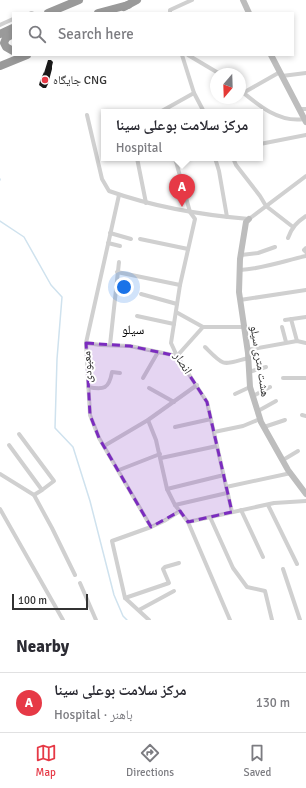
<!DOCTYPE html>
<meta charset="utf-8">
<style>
body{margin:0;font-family:Signika,"Noto Naskh Arabic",sans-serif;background:#f7f7f7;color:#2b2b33}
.compass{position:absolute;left:210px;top:68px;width:36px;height:36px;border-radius:50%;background:#fff;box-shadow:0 2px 6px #0003;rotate:199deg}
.scale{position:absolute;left:12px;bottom:10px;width:76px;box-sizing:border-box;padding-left:4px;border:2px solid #333;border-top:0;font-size:11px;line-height:14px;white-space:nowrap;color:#333;-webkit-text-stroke:3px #fff;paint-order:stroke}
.you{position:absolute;left:124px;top:287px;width:14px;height:14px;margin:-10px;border:3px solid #fff;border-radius:50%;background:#1a73e8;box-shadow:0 0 0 6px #1a73e833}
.badge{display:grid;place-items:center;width:26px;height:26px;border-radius:50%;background:#e63946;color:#fff;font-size:13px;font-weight:700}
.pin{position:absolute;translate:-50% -33px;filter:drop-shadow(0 1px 2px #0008)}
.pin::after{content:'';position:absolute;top:21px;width:14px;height:12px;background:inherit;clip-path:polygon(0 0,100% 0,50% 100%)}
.popup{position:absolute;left:101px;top:109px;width:162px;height:52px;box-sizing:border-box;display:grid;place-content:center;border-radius:0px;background:#fff;filter:drop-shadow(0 1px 3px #0005);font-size:13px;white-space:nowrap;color:#7c7c81}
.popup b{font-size:15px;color:#2b2b33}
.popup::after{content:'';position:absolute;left:50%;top:100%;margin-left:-8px;border:8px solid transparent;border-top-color:#fff}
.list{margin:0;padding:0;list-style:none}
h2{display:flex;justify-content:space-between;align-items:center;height:52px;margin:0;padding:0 16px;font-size:17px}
h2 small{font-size:13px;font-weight:400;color:#7c7c81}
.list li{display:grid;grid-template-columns:26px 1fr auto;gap:12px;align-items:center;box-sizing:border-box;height:60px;padding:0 16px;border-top:1px solid #e1e1e2}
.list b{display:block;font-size:15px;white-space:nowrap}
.list p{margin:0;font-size:13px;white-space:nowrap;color:#7c7c81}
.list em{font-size:13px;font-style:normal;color:#7c7c81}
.icon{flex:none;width:22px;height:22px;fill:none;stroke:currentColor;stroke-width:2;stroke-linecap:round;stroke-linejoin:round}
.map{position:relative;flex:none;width:306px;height:620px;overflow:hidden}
.search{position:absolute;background:#fff;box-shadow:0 2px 6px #0003;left:12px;right:12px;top:12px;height:44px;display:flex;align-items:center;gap:10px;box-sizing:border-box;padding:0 14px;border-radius:0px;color:#7c7c81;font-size:15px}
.sheet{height:112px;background:#fff}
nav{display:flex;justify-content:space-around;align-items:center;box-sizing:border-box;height:56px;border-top:1px solid #e1e1e2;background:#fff;font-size:11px;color:#7c7c81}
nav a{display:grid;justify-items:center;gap:2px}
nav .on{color:#e63946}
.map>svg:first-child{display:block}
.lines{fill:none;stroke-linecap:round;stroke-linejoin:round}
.stream{stroke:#cfe2ee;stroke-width:1.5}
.building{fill:#1a1a1a}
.street{stroke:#d0d0d0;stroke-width:4}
.secondary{stroke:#bdbdbd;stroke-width:6}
.highway{stroke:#9a9a9a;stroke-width:8}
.marked{fill:#7b2cbf;fill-opacity:0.2;stroke:#7b2cbf;stroke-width:3;stroke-dasharray:8 5;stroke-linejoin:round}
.poi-dot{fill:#e63946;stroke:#fff;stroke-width:1.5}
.labels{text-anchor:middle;stroke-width:4;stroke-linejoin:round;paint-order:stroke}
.poi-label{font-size:12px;fill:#333;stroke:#fff;text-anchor:start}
.street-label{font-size:12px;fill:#333;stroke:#fff}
.neighbourhood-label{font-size:13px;fill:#000;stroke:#fff}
</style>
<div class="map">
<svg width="306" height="620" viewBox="0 0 306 620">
<rect width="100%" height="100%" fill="#fff"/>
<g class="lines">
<g class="stream">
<polyline points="0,179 0,180"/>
<polyline points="0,221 24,237 51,285 62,297 57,359 55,428 73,447 90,501 114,595 123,616 127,620"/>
</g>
</g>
<polygon class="building" points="48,60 51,60 53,62 52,66 52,69 48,84 46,88 43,88 39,85 40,81 44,72 44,73"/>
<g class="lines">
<g class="street">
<polyline points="31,13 32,13"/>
<polyline points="170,13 170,10 192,0"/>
<polyline points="0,25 13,19"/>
<polyline points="182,55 194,93 204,112"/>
<polyline points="188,55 220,74"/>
<polyline points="282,76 306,73"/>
<path d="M240 90C258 105 279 123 304 119"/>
<polyline points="243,93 280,72"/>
<polyline points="299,109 306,109"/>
<polyline points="160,112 194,93"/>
<path d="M87 115 102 179 109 191C154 207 201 215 249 219L306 176"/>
<polyline points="260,144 306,135"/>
<polyline points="137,158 146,203"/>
<polyline points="175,158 190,212 195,219 180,285 171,343 177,356 207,402 232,512"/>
<polyline points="215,158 219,171 227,217"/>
<polyline points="233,158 236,165 260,196 266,206 293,227"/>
<polyline points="119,195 86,343 90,415 99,438 151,527"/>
<polyline points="110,233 131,239"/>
<path d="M288 238C292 227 297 222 306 216"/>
<polyline points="140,239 188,249"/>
<polyline points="108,243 120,246"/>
<polyline points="306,248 304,250 306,252"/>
<polyline points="241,255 258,253 275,247"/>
<path d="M240 270C262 269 284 261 306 256"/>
<polyline points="117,272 180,285"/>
<polyline points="141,294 177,304"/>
<polyline points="240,300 306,290"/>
<polyline points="176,312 203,327 243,327"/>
<polyline points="137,316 174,324"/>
<polyline points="291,319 297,341"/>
<polyline points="285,320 306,317"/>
<polyline points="282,327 286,342"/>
<polyline points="86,343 101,345 130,346 177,356"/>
<polyline points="110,345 119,262"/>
<path d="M205 347C225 367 221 365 248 358"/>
<polyline points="247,350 297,341 306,343"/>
<polyline points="177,356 203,327"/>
<polyline points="249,372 266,367"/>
<polyline points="143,378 158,352"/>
<polyline points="283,378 306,378"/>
<path d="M88 387C104 390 109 389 112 372L120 373"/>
<polyline points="149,388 174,402"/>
<polyline points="235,394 250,387"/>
<polyline points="253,396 270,387"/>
<polyline points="258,411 276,401"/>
<polyline points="302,415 306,416"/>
<polyline points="148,420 156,440 167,489 175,505 188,522 230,620"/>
<polyline points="175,427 211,419"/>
<polyline points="264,427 285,420"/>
<polyline points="214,432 243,426 260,419"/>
<polyline points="19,434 54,481 42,490"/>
<polyline points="9,445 42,490 34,495"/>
<polyline points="104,446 148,420 197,385"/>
<polyline points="161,458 217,446"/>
<polyline points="283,460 298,451"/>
<polyline points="119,470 160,454"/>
<polyline points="0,474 34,495 52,528 75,575"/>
<polyline points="226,487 291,473"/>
<polyline points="167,489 224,475"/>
<polyline points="175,505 227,493"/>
<polyline points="268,505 297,564"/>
<polyline points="0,509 63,620"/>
<polyline points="241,510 263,557"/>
<polyline points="210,517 233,568 247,587 265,591 272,620"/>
<polyline points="188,522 274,503 306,501"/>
<polyline points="283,569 300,620"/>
<polyline points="80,583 96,620"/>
<polyline points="125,598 169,583 163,569 165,567 179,563"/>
<polyline points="139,610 174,591"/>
<polyline points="149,620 125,598 112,541 151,527 164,521 180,511"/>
</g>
<g class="secondary">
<polyline points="243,0 249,13"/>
<polyline points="271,55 306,122"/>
<polyline points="249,219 246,222 240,259 239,292 248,353 250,387 261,422 288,470 306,494"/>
</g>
<g class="highway">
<polyline points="124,7 137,0"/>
<polyline points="48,13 79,0"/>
<polyline points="98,13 128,5"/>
<polyline points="0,34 13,28"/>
<polyline points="13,34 6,38 4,43 6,47 13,51"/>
<polyline points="0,66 27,55"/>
</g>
</g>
<path class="marked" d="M86 343 130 346 177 356 207 402 232 512 188 522 180 511 151 527 99 438 90 415Z"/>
<circle class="poi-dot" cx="45" cy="80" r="4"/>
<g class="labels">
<g class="poi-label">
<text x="53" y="84">جایگاه CNG</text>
</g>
<g class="street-label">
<text transform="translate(260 361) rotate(81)" y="4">هشت متری سیلو</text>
<text transform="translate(183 363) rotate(58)" y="4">انصار</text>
<text transform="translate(87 367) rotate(-93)" y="4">معبودی</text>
</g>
<g class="neighbourhood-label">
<text x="133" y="334">سیلو</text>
</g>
</g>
</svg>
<svg class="compass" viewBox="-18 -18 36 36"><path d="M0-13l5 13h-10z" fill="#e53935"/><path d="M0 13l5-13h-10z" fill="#7c7c81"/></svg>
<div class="scale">100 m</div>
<div class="you"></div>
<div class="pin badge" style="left:182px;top:207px">A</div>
<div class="popup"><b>مرکز سلامت بوعلی سینا</b>Hospital</div>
<div class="search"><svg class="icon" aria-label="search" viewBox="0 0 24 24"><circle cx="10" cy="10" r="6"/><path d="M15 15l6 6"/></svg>Search here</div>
</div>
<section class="sheet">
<h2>Nearby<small></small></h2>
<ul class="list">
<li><span class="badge">A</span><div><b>مرکز سلامت بوعلی سینا</b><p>Hospital · باهنر</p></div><em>130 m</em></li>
</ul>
</section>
<nav>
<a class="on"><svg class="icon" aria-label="map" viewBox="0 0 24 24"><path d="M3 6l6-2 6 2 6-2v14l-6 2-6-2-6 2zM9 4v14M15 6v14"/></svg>Map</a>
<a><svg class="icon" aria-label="directions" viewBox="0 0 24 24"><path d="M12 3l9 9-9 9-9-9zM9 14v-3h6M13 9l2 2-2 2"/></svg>Directions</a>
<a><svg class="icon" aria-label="saved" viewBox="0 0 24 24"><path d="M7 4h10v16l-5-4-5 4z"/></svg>Saved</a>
</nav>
